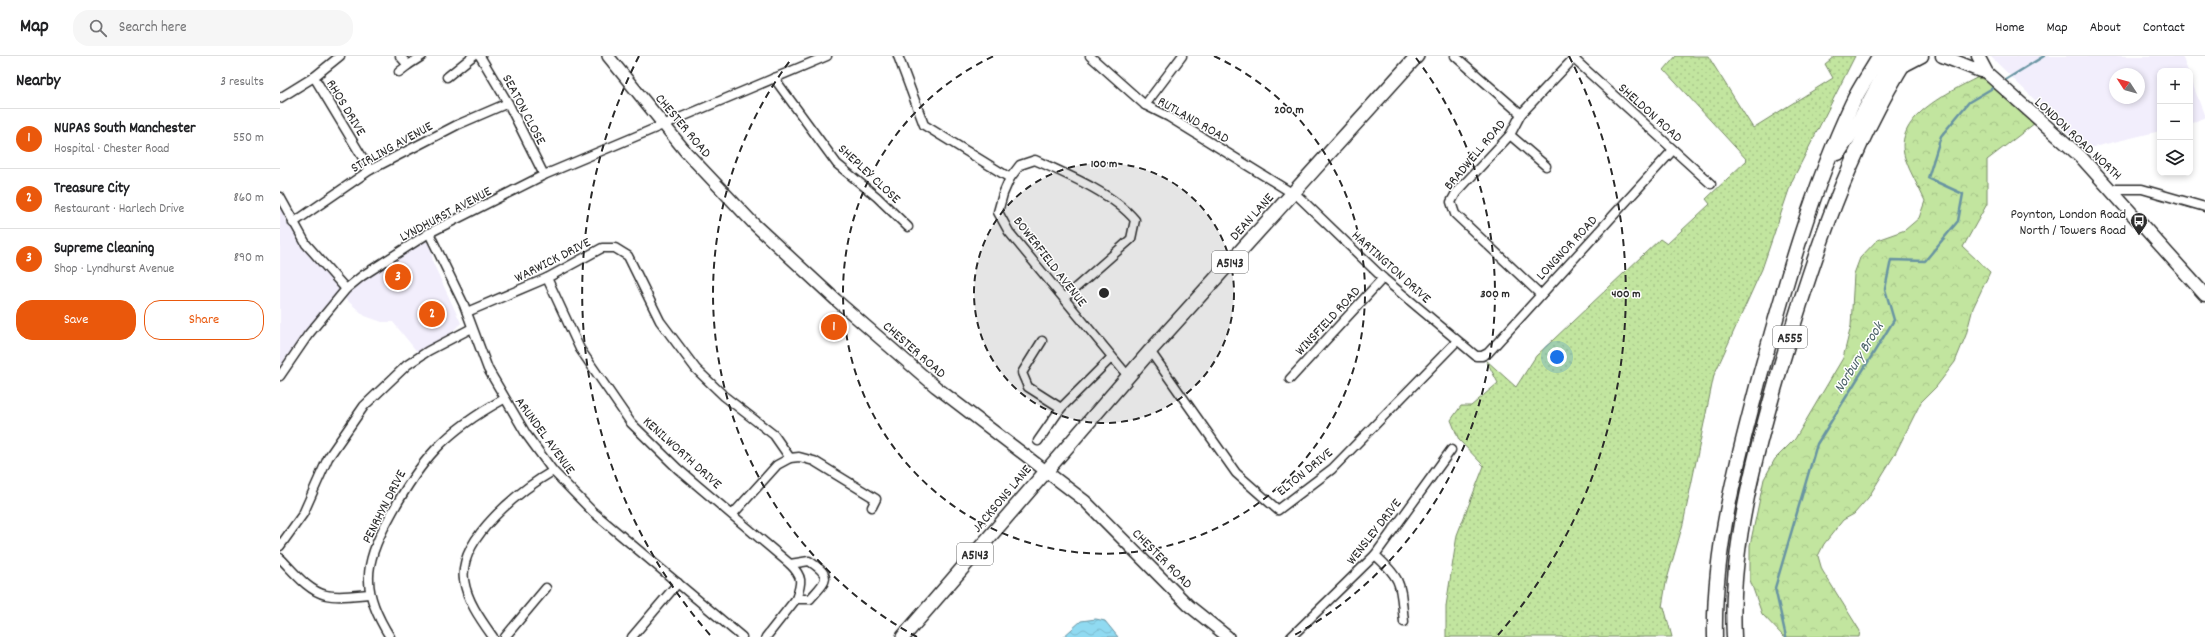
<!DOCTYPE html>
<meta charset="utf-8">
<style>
body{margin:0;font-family:Dekko,sans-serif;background:#f6f6f6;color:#202124}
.controls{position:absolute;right:12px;top:12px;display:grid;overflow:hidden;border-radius:8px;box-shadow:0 2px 6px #0003}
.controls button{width:36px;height:36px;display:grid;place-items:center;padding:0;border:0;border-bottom:1px solid #e0e0e0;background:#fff;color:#202124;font:20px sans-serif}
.compass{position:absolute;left:1829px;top:12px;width:36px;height:36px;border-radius:50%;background:#fff;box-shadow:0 2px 6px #0003;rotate:306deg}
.you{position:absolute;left:1277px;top:301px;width:14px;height:14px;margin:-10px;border:3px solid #fff;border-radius:50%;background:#1a73e8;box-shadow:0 0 0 6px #1a73e833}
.badge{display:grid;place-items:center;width:26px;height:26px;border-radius:50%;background:#ea580c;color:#fff;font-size:13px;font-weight:700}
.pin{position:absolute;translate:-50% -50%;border:2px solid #fff;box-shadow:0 1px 4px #0006}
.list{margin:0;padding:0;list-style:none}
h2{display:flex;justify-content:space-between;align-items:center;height:52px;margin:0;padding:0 16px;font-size:17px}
h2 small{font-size:13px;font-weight:400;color:#757577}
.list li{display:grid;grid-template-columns:26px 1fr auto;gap:12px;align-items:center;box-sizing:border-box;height:60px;padding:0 16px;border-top:1px solid #e0e0e0}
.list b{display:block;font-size:15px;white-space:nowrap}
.list p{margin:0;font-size:13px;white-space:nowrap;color:#757577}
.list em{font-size:13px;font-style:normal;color:#757577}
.actions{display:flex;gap:8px;padding:12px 16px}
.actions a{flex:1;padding:9px 0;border:1px solid #ea580c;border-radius:16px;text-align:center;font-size:14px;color:#ea580c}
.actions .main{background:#ea580c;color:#fff}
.icon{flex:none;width:22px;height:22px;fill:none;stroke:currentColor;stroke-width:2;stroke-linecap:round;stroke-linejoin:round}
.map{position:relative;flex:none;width:1925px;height:581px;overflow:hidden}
header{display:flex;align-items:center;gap:24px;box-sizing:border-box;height:56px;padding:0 20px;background:#fff;border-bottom:1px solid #e0e0e0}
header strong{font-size:19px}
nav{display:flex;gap:22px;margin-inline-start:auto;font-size:14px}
.search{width:280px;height:36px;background:#f6f6f6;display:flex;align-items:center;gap:10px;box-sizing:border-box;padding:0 14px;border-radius:16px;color:#757577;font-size:15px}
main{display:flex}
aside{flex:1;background:#fff}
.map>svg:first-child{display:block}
.built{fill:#f2eefc;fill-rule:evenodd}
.grass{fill:url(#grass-dots);stroke:#768865}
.forest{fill:url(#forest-crowns);stroke:#768865}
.water{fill:url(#water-waves);stroke:#6894a2}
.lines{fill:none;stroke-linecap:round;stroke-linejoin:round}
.stream{stroke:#6894a2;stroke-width:2.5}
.minor-casing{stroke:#2b2b2b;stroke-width:11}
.tertiary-casing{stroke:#2b2b2b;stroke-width:14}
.secondary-casing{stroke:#2b2b2b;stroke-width:15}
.primary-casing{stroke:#2b2b2b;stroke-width:16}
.trunk-casing{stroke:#2b2b2b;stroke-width:17}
.minor{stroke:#fff;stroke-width:8}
.tertiary{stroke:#fff;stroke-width:11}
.secondary{stroke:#fff;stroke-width:12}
.primary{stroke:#fff;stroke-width:13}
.trunk{stroke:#fff;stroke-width:14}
.ring{fill:none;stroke:#2b2b2b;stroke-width:2;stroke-dasharray:7 5}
.labels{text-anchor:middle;stroke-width:3;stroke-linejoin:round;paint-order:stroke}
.shield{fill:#fff;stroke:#6b6b6b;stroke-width:1}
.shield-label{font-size:13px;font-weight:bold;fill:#2b2b2b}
.street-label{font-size:14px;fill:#2b2b2b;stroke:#fff}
.poi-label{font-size:14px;fill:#2b2b2b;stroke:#fff;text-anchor:end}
.water-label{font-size:15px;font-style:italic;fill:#496066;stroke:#fff}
.centre{fill:#2b2b2b;stroke:#fff;stroke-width:2}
.ring-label{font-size:12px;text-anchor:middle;font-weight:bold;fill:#2b2b2b;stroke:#fff;stroke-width:3;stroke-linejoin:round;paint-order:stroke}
</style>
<header>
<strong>Map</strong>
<div class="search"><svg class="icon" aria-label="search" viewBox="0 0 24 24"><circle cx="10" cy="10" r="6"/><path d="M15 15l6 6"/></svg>Search here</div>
<nav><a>Home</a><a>Map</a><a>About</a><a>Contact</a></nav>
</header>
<main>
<aside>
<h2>Nearby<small>3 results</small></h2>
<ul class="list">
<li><span class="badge">1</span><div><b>NUPAS South Manchester</b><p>Hospital · Chester Road</p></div><em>550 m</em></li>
<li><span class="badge">2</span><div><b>Treasure City</b><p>Restaurant · Harlech Drive</p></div><em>860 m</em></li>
<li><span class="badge">3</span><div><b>Supreme Cleaning</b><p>Shop · Lyndhurst Avenue</p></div><em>890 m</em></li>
</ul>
<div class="actions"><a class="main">Save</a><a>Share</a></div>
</aside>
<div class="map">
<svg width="1925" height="581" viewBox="0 0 1925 581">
<defs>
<pattern id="grass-dots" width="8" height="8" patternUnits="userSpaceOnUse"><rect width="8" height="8" fill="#c2e59f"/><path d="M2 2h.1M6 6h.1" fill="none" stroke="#a7c589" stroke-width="1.8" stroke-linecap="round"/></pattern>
<pattern id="forest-crowns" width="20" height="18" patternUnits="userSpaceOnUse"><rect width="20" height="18" fill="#c2e59f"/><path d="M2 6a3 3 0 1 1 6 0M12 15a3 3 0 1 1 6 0" fill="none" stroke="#a7c589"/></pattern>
<pattern id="water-waves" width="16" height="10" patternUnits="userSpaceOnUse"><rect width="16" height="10" fill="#90daf1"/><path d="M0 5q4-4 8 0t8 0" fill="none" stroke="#7cbbcf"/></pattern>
</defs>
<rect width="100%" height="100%" fill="#fff"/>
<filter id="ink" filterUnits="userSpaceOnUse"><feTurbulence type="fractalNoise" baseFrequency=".025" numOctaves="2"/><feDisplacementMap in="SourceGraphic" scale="8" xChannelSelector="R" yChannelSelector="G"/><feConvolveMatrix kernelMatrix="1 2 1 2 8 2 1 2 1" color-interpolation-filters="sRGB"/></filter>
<g filter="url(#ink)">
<g class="built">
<path d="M1710 0H1902L1908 15H1880V75L1805 93ZM1835 18H1859V42H1835Z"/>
<polygon points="1910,21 1925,61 1910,68"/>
<polygon points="5,151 10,162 66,233 149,177 153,207 181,267 172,276 138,297 113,266 102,266 85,260 61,239 0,316 0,154"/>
</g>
<polygon class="grass" points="1396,0 1428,0 1473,72 1553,22 1545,8 1555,0 1575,0 1512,125 1482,213 1434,319 1403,468 1386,527 1382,551 1384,551 1392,581 1166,581 1166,550 1177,479 1204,410 1179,384 1171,364 1181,350 1191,350 1218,327 1206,304 1236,331 1256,300 1380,183 1387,188 1430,148 1426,143 1467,104 1384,14"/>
<path class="forest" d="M1704 18 1759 64 1707 104V148L1683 191 1710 216 1693 252 1686 279 1675 306 1656 331 1641 346 1615 398 1588 442 1574 458 1563 464 1544 488 1538 500 1542 514 1580 575 1579 581H1504L1482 558 1470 524V489L1484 423 1495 403 1515 383 1563 302 1571 270 1574 218 1580 202 1597 184 1625 174 1639 162 1645 145C1639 131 1630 117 1625 102 1611 59 1675 34 1704 18Z"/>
<polygon class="water" points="816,563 825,565 838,581 783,581 801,565"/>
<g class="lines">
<g class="stream">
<polyline points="1722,26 1764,0"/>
<polyline points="1506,581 1495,532 1537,388 1614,264 1605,233 1611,204 1645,205 1678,165 1683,138 1648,122 1661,80 1689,46 1716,30"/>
</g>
<defs>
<g id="minor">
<polyline points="120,0 128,9 142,0"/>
<polyline points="200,0 228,47 264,119"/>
<polyline points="618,0 644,69 730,122 723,138 718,156 729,176 848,320"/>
<polyline points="810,0 865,49 889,61 1020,142 1103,222 1196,300 1202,300 1208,297 1393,94"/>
<polyline points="1175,0 1241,58"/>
<polyline points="1294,3 1431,128"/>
<polyline points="119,16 128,9"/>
<polyline points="34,21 90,114"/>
<polyline points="167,21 193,0"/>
<polyline points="494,22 557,108 597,141 628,171"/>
<polyline points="0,42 34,21 60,0"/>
<polyline points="865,49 902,0"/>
<polyline points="1230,79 1266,110"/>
<path d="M730 122 740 109 755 104C786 118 834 138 855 164L851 183 784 242"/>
<polyline points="1831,133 1862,133 1925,151"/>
<polyline points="0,141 26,188 66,233"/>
<polyline points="13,167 90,114 177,69 228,47"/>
<polyline points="149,177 184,249 208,313 246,378 273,415 313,456 462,581"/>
<path d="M267 222 300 293 351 367 398 413 510 508 529 505C553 521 547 524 530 543H516L486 581"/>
<polyline points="1260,238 1175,158 1171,146 1176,137 1230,79 1241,58 1296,0"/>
<polyline points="187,256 267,222 322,192 335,192 348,200 380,265 416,313 444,340 494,379 510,402"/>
<polyline points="762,285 742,317 748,331 781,352"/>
<polyline points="870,295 956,417 998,454 1052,413 1177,285"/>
<polyline points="0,320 28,279 66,233 82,220 149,177 264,119 547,0"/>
<polyline points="1010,323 1103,222"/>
<polyline points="758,385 781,352 831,302"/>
<polyline points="453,458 497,409 510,402 519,401 534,405 596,443 592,451"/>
<polyline points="0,490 23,458 48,402 84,350 127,309 148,295 192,272"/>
<path d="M1095 499C1124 525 1120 529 1124 566"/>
<path d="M0 502C13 515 28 535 46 539 59 542 77 539 90 538"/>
<path d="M510 508C523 521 522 526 516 543"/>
<path d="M110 581C100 565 89 544 89 524 88 504 98 482 108 464 140 404 164 376 224 343"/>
<path d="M213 581C201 564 187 545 184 524 178 482 242 433 273 415"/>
<polyline points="225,581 266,532"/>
<polyline points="352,581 398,527"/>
<polyline points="1011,581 1095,499 1171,394"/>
</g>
<polyline id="tertiary" points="328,0 406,96 474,168 556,244 656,331 805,445 908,549 948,581"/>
<g id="secondary">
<polyline points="1662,0 1700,15"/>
<polyline points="1698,0 1707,17 1801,101 1925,239"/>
<polyline points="1621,11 1642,0"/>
</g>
<polyline id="primary" points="623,581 870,295 1137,0"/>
<g id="trunk">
<polyline points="1558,97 1579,65 1614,0"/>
<path d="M1435 581C1433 494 1457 406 1479 323 1505 229 1531 135 1572 48 1580 31 1591 16 1600 0"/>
<path d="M1454 581C1449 493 1477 390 1502 306 1534 200 1568 95 1628 0"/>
</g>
</defs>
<use href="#minor" class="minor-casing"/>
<use href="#tertiary" class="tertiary-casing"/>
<use href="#secondary" class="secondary-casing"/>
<use href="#primary" class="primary-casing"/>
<use href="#trunk" class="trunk-casing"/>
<use href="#minor" class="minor"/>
<use href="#tertiary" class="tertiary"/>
<use href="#secondary" class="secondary"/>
<use href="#primary" class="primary"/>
<use href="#trunk" class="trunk"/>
</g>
</g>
<circle cx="824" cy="237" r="130" fill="#2b2b2b" fill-opacity=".12"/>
<g class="ring">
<circle cx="824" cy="237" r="130"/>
<path d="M934 0A261 261 0 1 1 714 0"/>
<path d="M637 581A391 391 0 0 1 512 2M1136 2A391 391 0 0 1 1011 581"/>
<path d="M430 579A522 522 0 0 1 359 0M1289 0A522 522 0 0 1 1218 579"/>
</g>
<defs>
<symbol id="bus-pin" viewBox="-11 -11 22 30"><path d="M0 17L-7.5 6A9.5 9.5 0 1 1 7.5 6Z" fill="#2b2b2b" stroke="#fff"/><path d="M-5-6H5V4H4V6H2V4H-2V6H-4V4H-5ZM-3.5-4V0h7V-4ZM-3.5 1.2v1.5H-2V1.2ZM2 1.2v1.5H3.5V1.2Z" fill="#fff"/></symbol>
</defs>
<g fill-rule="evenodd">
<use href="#bus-pin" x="1849" y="155" width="20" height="27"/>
</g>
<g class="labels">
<g class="shield">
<rect x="932" y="195" width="36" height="22" rx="3"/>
<rect x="1493" y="270" width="34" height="22" rx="3"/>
<rect x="677" y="487" width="36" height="22" rx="3"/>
</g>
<g class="shield-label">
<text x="950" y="211">A5143</text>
<text x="1510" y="286">A555</text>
<text x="695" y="503">A5143</text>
</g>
<g class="street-label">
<text transform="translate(67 51) rotate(59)" y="5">RHOS DRIVE</text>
<text transform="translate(245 53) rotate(62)" y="5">SEATON CLOSE</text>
<text transform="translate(1371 56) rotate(42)" y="5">SHELDON ROAD</text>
<text transform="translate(914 63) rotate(30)" y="5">RUTLAND ROAD</text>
<text transform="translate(404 69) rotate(50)" y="5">CHESTER ROAD</text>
<text transform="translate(1799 82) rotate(43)" y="5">LONDON ROAD NORTH</text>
<text transform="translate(111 90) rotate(-29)" y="5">STIRLING AVENUE</text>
<text transform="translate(1194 98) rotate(-50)" y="5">BRADWELL ROAD</text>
<text transform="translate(590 117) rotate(43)" y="5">SHEPLEY CLOSE</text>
<text transform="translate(165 157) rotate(-28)" y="5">LYNDHURST AVENUE</text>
<text transform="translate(971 160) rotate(-48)" y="5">DEAN LANE</text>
<text transform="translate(1286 191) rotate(-47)" y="5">LONGNOR ROAD</text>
<text transform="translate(272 203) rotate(-27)" y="5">WARWICK DRIVE</text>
<text transform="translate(771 205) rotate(52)" y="5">BOWERFIELD AVENUE</text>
<text transform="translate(1112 210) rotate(42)" y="5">HARTINGTON DRIVE</text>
<text transform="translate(1047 264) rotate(-47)" y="5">WINSFIELD ROAD</text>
<text transform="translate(635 293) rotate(41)" y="5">CHESTER ROAD</text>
<text transform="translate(266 379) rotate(54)" y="5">ARUNDEL AVENUE</text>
<text transform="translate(403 396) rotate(42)" y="5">KENILWORTH DRIVE</text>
<text transform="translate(1024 415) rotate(-39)" y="5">ELTON DRIVE</text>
<text transform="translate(721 442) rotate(-50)" y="5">JACKSONS LANE</text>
<text transform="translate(103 450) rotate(-63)" y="5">PENRHYN DRIVE</text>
<text transform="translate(1093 475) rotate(-52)" y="5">WENSLEY DRIVE</text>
<text transform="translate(883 502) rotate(45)" y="5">CHESTER ROAD</text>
</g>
<g class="poi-label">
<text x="1846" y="162">Poynton, London Road<tspan x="1846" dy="16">North / Towers Road</tspan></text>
</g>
<g class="water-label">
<text transform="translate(1578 301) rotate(-58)" y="5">Norbury Brook</text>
</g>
</g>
<circle cx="824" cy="237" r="6" class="centre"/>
<g class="ring-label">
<text x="1009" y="57">200 m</text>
<text x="824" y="111">100 m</text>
<text x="1215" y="241">300 m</text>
<text x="1346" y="241">400 m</text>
</g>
</svg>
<div class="controls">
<button>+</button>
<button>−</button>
<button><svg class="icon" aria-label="layers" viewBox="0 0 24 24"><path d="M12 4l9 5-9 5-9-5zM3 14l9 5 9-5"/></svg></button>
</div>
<svg class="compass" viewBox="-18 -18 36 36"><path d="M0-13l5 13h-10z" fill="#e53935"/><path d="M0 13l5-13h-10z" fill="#757577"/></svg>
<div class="you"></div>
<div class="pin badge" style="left:554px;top:271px">1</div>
<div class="pin badge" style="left:152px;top:258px">2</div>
<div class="pin badge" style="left:118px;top:221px">3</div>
</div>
</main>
